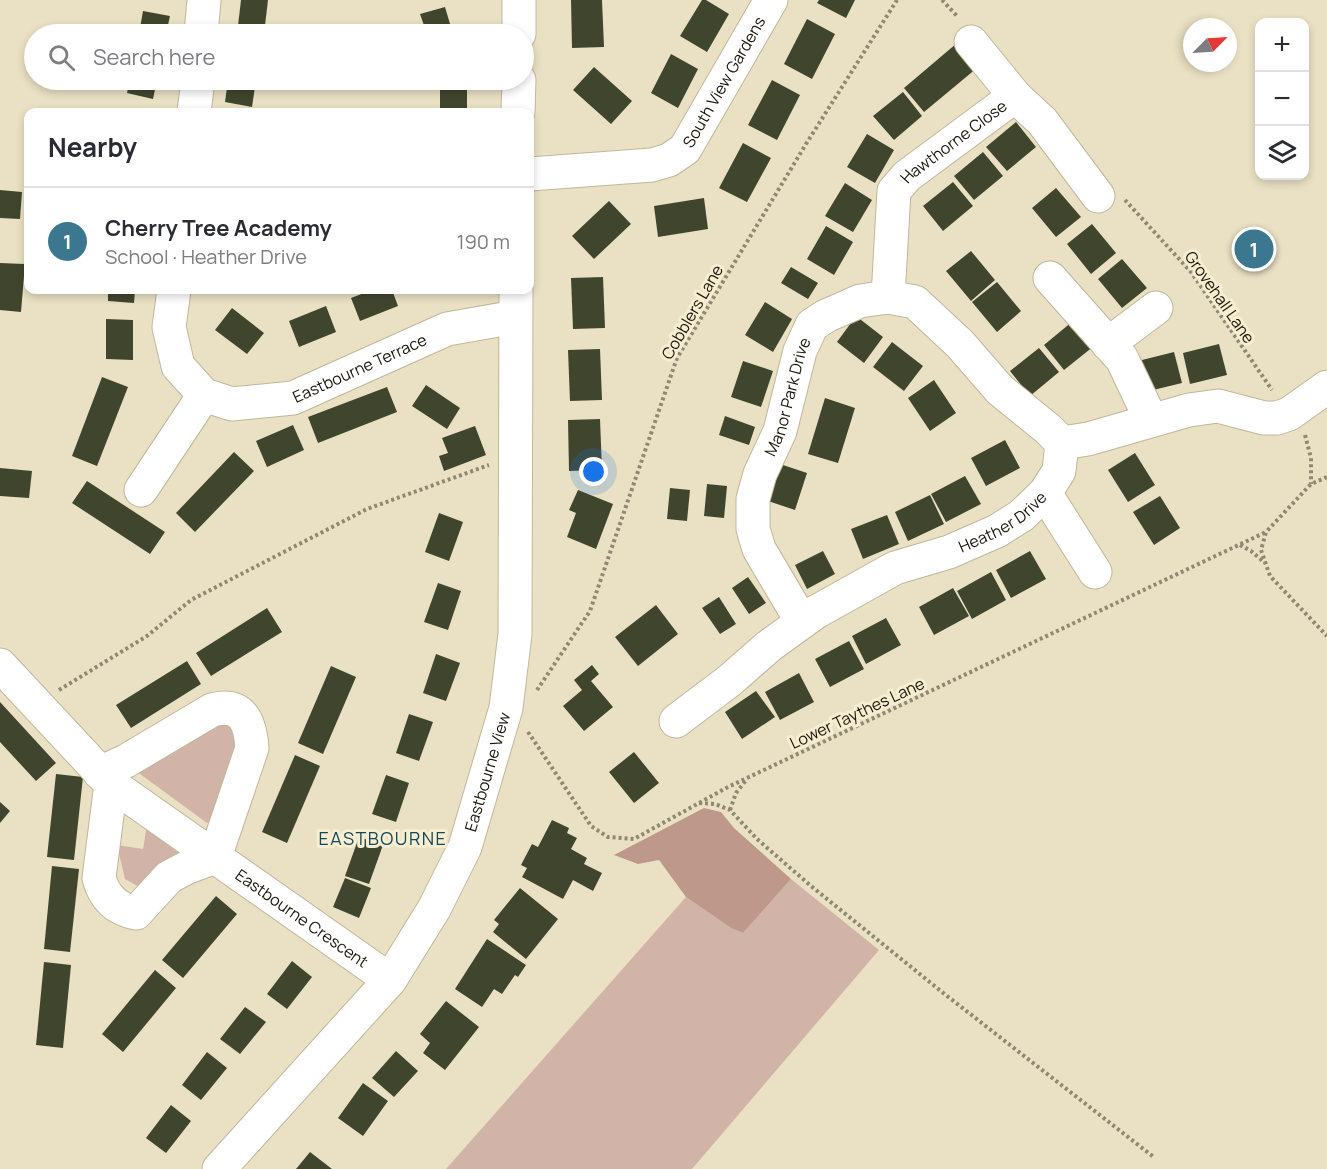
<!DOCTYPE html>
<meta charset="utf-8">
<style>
body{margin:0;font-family:Manrope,sans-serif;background:#f7f7f7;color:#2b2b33}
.controls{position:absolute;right:18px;top:18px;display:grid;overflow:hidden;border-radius:12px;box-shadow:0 3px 9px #0003}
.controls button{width:54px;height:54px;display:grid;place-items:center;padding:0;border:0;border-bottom:2px solid #e1e1e2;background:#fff;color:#2b2b33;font:30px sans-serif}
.compass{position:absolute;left:1183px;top:18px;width:54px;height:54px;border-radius:50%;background:#fff;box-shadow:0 3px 9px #0003;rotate:66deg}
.you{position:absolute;left:594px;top:472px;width:21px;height:21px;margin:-15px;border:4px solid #fff;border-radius:50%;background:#1a73e8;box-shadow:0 0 0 9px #1a73e833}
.badge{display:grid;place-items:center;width:39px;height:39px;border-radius:50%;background:#3b788f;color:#fff;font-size:20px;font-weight:700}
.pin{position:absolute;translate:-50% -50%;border:3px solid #fff;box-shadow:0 2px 6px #0006}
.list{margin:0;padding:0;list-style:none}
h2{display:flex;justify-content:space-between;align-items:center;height:78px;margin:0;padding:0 24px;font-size:26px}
h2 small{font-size:20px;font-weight:400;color:#7c7c81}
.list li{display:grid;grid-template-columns:39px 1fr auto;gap:18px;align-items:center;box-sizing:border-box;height:108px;padding:0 24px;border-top:2px solid #e1e1e2}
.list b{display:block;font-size:22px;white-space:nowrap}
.list p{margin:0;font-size:20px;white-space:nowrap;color:#7c7c81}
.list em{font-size:20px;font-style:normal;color:#7c7c81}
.icon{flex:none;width:33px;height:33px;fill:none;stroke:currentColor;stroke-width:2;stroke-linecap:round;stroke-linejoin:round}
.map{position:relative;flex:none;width:1327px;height:1169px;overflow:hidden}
.search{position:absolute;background:#fff;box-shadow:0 3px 9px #0003;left:24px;top:24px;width:510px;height:66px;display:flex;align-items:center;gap:15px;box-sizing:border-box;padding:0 21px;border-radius:33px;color:#7c7c81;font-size:22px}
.panel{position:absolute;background:#fff;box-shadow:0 3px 9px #0003;left:24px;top:108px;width:510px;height:186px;border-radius:12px}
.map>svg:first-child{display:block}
.green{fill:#d1b3a8}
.forest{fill:#be988b}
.building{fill:#40462e}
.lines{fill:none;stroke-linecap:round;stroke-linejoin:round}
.minor-casing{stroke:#c0b79b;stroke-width:35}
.path{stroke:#8f8873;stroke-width:4;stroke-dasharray:3 3;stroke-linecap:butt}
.minor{stroke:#fff;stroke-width:33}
.labels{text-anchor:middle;stroke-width:6;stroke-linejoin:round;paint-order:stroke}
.street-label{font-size:16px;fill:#19160b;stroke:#f7eed1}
.neighbourhood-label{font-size:18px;letter-spacing:1.5px;fill:#144758;stroke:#f7eed1}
</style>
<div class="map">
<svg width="1327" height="1169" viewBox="0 0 1327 1169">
<rect width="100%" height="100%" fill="#eae1c4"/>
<g class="green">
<polygon points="218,717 242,730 212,819 207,823 136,771"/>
<polygon points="148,819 186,850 173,855 141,888 125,879 117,845 143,849"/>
<polygon points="791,879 879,950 692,1169 446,1169 686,897 731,928 743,933"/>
</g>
<polygon class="forest" points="704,808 721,812 734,828 791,879 743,933 731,928 686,897 659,860 638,864 614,855"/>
<g class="building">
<polygon points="241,0 268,0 264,34 237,34"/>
<polygon points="571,0 602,0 604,47 572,48"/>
<polygon points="702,0 706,0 729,14 707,52 680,36"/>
<polygon points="819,0 855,0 846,18 817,3"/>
<polygon points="445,7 453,34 427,34 420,14"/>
<polygon points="143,11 170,16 166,34 139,34"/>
<polygon points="807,19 835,34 812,79 784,64"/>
<polygon points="963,38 983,63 924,112 904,88"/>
<polygon points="671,54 698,69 678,108 651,93"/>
<polygon points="594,67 632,101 611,124 573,90"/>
<polygon points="130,80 157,80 153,99 127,93"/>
<polygon points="228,80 256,80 252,107 225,102"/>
<rect x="440" y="80" width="27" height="32"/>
<polygon points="772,80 800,95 777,140 748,125"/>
<polygon points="903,92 922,116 894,140 873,116"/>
<polygon points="1016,122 1036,147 1007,171 986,147"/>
<polygon points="867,134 894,150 875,183 847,167"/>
<polygon points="743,143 771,158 747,202 719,188"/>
<polygon points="983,152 1003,176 974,200 954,176"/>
<polygon points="953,182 973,206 943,231 923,206"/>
<polygon points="845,183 872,200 853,232 825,216"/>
<polygon points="1056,188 1081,217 1056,237 1032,208"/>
<polygon points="0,190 22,192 20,219 0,218"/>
<polygon points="704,198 708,229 658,237 654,206"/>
<polygon points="609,201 631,224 594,259 572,236"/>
<polygon points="1092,224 1116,253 1091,274 1067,244"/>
<polygon points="826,226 853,242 834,275 807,259"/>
<polygon points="971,251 995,280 971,301 946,271"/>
<polygon points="1122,259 1147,288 1122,308 1098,279"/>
<polygon points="0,263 25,264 21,312 0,310"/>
<polygon points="791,267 818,283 808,299 781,283"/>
<polygon points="603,277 605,328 573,329 571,278"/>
<polygon points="997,282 1021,311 997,332 972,302"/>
<polygon points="108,290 135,290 134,303 108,301"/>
<polygon points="372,290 392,290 398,306 360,321 351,298"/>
<polygon points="765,302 792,319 773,352 745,335"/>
<polygon points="326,306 336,332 299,347 289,321"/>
<polygon points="232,308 264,333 247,354 215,330"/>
<polygon points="856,316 883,337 864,363 837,342"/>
<polygon points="106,319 133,320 133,360 106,359"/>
<polygon points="1073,321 1094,346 1064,370 1044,345"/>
<polygon points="892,342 923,366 904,391 873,367"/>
<polygon points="1219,344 1227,375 1190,384 1183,353"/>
<polygon points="1039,348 1059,372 1030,396 1010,371"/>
<polygon points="600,349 602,400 570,401 568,350"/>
<polygon points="1174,352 1182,383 1145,392 1138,361"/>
<polygon points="743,361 773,371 761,407 731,397"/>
<polygon points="102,377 128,387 97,466 72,456"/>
<polygon points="934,380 956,413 930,431 908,398"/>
<polygon points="426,385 460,408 447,429 412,406"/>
<polygon points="387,387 397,412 318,443 308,417"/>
<polygon points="825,398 855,408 838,463 808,454"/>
<polygon points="725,416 755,427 749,445 719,435"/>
<polygon points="600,419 602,470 569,471 568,420"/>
<polygon points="293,425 304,450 267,467 256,441"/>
<polygon points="475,426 486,455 444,471 439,456 448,453 442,438"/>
<polygon points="1005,440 1020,468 986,486 971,458"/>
<polygon points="234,452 254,471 195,532 176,513"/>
<polygon points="1135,453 1155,485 1128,502 1108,470"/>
<polygon points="777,463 807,473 795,510 765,500"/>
<polygon points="0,468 32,471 29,498 0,496"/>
<polygon points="965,476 981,504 946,522 931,494"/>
<polygon points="87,481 165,532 150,554 72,503"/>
<polygon points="707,484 727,486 724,518 704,516"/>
<polygon points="670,488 690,490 687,521 667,519"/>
<polygon points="578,490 613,504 596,549 567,537 576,513 569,510"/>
<polygon points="930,495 944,524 908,541 895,512"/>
<polygon points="1160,496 1180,528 1154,545 1133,512"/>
<polygon points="439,513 463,522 449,561 425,552"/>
<polygon points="887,515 899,544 863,559 851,529"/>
<polygon points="823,551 835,574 807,589 795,565"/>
<polygon points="1030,551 1046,579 1011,598 996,570"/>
<polygon points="991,572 1006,600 972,619 957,591"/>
<polygon points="748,577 766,603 749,614 732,588"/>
<polygon points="438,583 461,591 448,630 424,622"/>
<polygon points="953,588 969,616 934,635 919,607"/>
<polygon points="719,597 736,624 720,634 702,608"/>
<polygon points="656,605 678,634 638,666 615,637"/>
<polygon points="267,608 282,632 211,676 196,653"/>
<polygon points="886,618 901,645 866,664 852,636"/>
<polygon points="849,641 864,669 830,687 815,659"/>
<polygon points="436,654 460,663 446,701 423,693"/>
<polygon points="187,661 201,684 131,728 116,705"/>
<polygon points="592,665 599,674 591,681 613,707 584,731 563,706 582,690 574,680"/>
<polygon points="331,666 356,677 323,754 298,743"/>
<polygon points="799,673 814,702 780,720 765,692"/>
<polygon points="756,691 775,717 742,739 725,712"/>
<polygon points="0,702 56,763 36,781 0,742"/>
<polygon points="409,714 433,722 419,761 396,753"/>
<polygon points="634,752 659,783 634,803 609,772"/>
<polygon points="295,755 320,766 287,843 262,832"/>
<polygon points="56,774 83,777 74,860 47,857"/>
<polygon points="386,775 409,783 396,822 372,814"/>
<polygon points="0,802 10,811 0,823"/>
<polygon points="552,820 569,828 567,833 577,838 571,849 587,858 584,864 602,873 593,891 573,880 563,899 522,877 527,868 521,865 532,844 538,847"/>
<polygon points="359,837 383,845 369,884 345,876"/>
<polygon points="52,866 79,869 70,952 44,949"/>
<polygon points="345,878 371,888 359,918 333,907"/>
<polygon points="520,888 558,919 526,959 493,932 499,924 494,920"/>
<polygon points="216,896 237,914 183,978 162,960"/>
<polygon points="487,939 526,965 518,977 515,975 502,994 494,989 482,1007 455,989"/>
<polygon points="292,961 312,977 287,1009 267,994"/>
<polygon points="44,962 71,965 63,1048 36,1045"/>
<polygon points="155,970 176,988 123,1052 102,1034"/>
<polygon points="446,1001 479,1027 445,1070 423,1053 430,1043 420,1034"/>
<polygon points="245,1007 266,1022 240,1054 220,1039"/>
<polygon points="396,1051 418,1071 394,1097 372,1078"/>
<polygon points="207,1052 227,1068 201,1100 182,1085"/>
<polygon points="363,1083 388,1101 363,1136 338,1118"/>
<polygon points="171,1105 191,1121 166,1153 146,1138"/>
<polygon points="310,1152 332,1169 296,1169"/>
</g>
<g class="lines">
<defs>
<g id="minor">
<polyline points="201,34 204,0"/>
<polyline points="519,34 519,0"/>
<polyline points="971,42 1015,96"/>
<polyline points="194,112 198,80"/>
<polyline points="518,112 519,80"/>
<path id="s1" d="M530 174 652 165 669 160 685 149 771 0"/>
<polyline points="1050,278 1122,359 1151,420"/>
<path id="s2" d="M174 290 169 327 178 366 204 395 232 404 293 398 447 329 515 317"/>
<path id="s3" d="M888 297 894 191 907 176 1015 96 1042 121 1098 196"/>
<polyline points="1108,344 1156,308"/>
<polyline points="141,490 204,395"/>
<polyline points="1045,493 1095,572"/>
<path id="s4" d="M802 622 759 549 753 529V499L760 474 780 431 800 351 812 325 826 316 860 301 888 297 915 302 960 344 1000 390 1048 429 1062 443"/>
<path id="s5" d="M0 665 111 784 390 980"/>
<path id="s6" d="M676 721 729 681 769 646 816 612 895 568 949 552 997 531 1021 516 1045 493 1059 471 1062 443 1088 439 1189 410 1218 406 1264 418H1277L1289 414 1327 387"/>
<path d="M100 773 126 761 212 710C242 702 250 721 252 748L215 857 188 867 169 877 136 913C116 909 104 897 99 878L111 784"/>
<path id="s7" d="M219 1169 390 980 434 909 465 847 506 708 515 634 516 290"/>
</g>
</defs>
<use href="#minor" class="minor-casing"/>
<g class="path">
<polyline points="942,0 958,17"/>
<polyline points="1125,200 1191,272 1272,390"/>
<polyline points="1305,435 1311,458 1311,484"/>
<polyline points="1327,477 1311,484 1266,532 1261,550 1270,576 1327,636"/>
<polyline points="1240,545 1251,551 1265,563"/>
<polyline points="59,690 147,636 191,600 367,509 489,465"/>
<polyline points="537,690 590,611 677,358 806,144 897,0"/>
<polyline points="528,732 591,826 608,837 634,839 728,787 1266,532"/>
<polyline points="699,803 715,804 730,810 757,839 811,886 942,992 1155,1158"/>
<polyline points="730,810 736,793 747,779"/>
</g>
<use href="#minor" class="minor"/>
</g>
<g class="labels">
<g class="street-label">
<text dy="6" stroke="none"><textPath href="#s1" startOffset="237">South View Gardens</textPath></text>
<text dy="6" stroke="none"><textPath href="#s3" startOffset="184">Hawthorne Close</textPath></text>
<text transform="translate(1220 297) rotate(55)" y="6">Grovehall Lane</text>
<text transform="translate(692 312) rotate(-60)" y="6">Cobblers Lane</text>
<text dy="6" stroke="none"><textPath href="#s2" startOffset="280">Eastbourne Terrace</textPath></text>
<text dy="6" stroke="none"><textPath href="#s4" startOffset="244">Manor Park Drive</textPath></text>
<text dy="6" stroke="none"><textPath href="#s6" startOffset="386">Heather Drive</textPath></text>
<text transform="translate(857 713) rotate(-25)" y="6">Lower Taythes Lane</text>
<text dy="6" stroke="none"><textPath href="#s7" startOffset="486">Eastbourne View</textPath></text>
<text dy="6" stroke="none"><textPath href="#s5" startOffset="396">Eastbourne Crescent</textPath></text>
</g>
<g class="neighbourhood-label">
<text x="383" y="845">EASTBOURNE</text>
</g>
</g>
</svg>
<div class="controls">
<button>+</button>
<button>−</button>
<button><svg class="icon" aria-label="layers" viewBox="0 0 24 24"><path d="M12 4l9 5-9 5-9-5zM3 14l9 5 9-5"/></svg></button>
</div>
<svg class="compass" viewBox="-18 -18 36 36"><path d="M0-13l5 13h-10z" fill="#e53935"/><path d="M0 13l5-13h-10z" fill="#7c7c81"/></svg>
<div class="you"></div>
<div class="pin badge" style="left:1254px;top:249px">1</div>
<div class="search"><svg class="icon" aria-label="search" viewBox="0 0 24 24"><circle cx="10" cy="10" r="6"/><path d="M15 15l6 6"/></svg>Search here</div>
<section class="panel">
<h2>Nearby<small></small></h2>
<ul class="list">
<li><span class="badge">1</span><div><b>Cherry Tree Academy</b><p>School · Heather Drive</p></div><em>190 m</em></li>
</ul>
</section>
</div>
